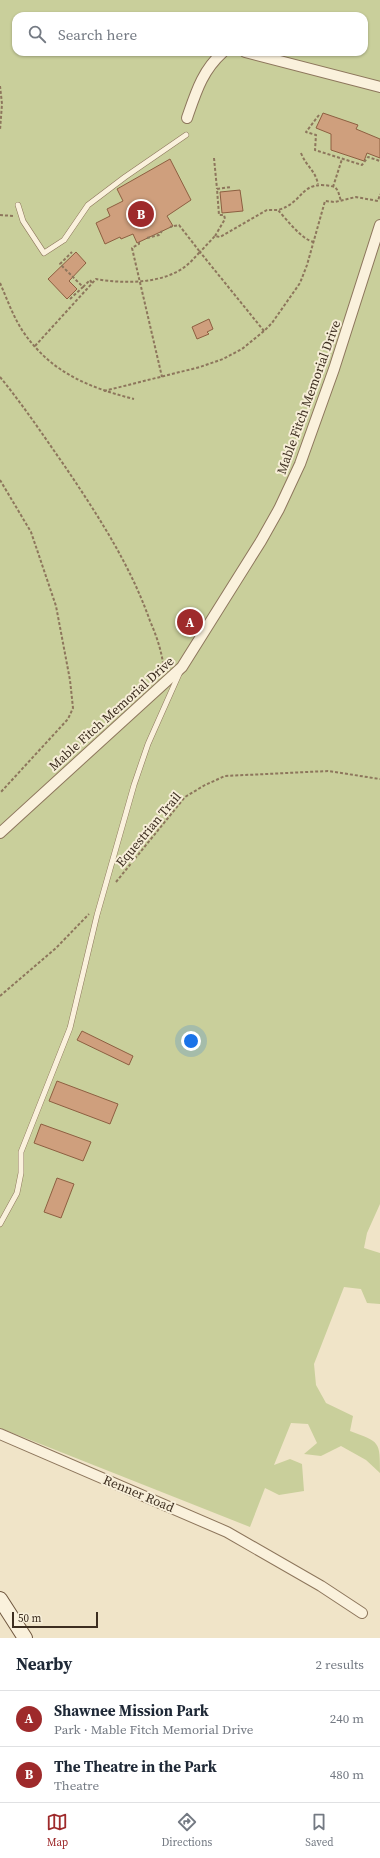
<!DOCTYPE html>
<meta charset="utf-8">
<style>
body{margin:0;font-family:"Source Serif 4",serif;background:#f2f2f3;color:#1f2937}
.scale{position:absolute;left:12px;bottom:10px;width:86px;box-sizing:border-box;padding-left:4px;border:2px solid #3d2e20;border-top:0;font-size:11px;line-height:14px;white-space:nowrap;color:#3d2e20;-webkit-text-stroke:3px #f7eed8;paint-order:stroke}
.you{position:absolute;left:191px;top:1041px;width:14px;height:14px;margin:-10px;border:3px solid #fff;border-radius:50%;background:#1a73e8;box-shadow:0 0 0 6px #1a73e833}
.badge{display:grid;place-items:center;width:26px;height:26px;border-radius:50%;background:#9e2a2b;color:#fff;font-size:13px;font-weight:700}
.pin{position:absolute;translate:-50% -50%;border:2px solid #fff;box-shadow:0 1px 4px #0006}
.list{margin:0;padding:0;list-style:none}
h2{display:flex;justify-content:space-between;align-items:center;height:52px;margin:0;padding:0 16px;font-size:17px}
h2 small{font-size:13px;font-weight:400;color:#747a83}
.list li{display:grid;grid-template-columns:26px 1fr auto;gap:12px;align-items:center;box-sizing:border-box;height:56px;padding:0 16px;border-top:1px solid #e0e1e3}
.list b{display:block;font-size:15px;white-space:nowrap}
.list p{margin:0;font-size:13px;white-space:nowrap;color:#747a83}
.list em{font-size:13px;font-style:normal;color:#747a83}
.icon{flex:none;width:22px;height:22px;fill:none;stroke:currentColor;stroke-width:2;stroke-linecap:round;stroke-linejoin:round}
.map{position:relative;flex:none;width:380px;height:1638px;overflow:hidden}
.search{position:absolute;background:#fff;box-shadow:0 1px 3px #0004;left:12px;right:12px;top:12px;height:44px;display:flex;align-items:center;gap:10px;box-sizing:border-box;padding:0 14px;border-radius:12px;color:#747a83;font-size:15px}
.sheet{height:164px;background:#fff}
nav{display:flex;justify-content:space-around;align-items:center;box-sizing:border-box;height:56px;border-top:1px solid #e0e1e3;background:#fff;font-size:11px;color:#747a83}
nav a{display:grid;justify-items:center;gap:2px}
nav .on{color:#9e2a2b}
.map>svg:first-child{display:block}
.green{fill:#c9cf9b;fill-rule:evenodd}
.building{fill:#cf9f7d;stroke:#8d5f41}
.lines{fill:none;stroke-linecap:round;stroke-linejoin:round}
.service-casing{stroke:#8d765c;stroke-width:6}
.minor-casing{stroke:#8d765c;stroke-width:12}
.secondary-casing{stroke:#6f573f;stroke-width:16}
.path{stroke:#8d765c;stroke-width:2;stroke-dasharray:3 2;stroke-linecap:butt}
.service{stroke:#faf1dc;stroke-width:5}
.minor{stroke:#faf1dc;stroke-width:10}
.secondary{stroke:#faf1dc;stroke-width:14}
.labels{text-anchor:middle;stroke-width:4;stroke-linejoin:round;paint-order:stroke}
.street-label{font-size:13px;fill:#3d2e20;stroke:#f7eed8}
</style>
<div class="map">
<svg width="380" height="1638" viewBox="0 0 380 1638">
<rect width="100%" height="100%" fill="#f0e4c8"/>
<path class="green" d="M0 0H380V1204L367 1233 364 1248 380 1253V1304L367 1303 361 1289 344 1287 314 1364 316 1385 326 1403 353 1416 350 1431C380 1442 380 1441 380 1473L366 1460 341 1446 321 1456 304 1454 317 1443 308 1424 291 1423 274 1465 290 1459 302 1464 304 1491 279 1495 265 1488 250 1527 0 1428ZM16 16H364V52H16Z"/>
<g class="building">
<polygon points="323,113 358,125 356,129 380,139 380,158 367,153 364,161 331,150 331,134 316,128"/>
<polygon points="170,159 191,200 167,216 173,226 137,243 133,234 121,239 120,237 105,244 96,223 110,216 107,209 123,201 117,189"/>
<polygon points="240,190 243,211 222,213 220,192"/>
<polygon points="76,252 86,263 69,281 77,289 67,299 48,279"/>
<polygon points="209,319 213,329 207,332 209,334 197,339 192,327"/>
<polygon points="82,1031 133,1056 129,1065 77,1040"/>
<polygon points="57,1081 118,1104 110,1124 49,1101"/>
<polygon points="41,1124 91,1142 83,1161 34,1143"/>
<polygon points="57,1178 74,1184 61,1218 44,1212"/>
</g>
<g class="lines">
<defs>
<g id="service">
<polyline points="18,205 23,221 44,253 64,240 88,205 125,177 186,135"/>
<polyline points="0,1224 17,1193 21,1173 21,1152 70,1028 97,915 134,785 148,744 180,672"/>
</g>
<g id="minor">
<polyline points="245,52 380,87"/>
<path d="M187 118C196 92 202 71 223 52"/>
<polyline points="0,833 182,667 261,541 279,509 300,464 334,369 380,225"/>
<polyline points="0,1434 227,1532 321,1586 362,1613"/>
</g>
<polyline id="secondary" points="0,1599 25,1638"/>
</defs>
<use href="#service" class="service-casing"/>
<use href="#minor" class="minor-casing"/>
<use href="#secondary" class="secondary-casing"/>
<g class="path">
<polyline points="0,86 2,104 0,130"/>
<polyline points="319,115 306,132 316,135 315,150 362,165 368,157 380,161"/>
<path d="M301 153C306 166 315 170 318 184"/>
<polyline points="214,158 217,189"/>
<polyline points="333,187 342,159"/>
<polyline points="0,215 13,216"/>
<polyline points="215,236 225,219 224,215 219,215 217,189 231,187"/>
<polyline points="147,238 159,235 162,231"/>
<polyline points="139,242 139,244 132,248 162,377"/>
<path d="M314 242C302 240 287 220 278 210 305 203 299 178 335 187L338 191 341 201"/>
<path d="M0 283C7 299 13 316 22 330 50 372 87 387 134 399"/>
<polyline points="83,287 90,280 92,283"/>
<polyline points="70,299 83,287 60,264 72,252"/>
<polyline points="264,331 200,252 215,236 220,237 267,210 278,210"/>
<path d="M35 346 96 279C124 284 163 284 186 266 191 262 195 257 200 252L179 225 170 227"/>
<path d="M0 377C23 405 43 435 64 465 97 514 130 564 150 621 157 637 162 652 164 670"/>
<polyline points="104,391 200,367 223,359 242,349 264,331 272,323 300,283 307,265 325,201 335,202 356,197 378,201 380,194"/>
<polyline points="0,480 31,532 56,606 70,680 73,708 68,719 0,793"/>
<polyline points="116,882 185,797 205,785 225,776 328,771 380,779"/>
<polyline points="0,996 56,948 89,914"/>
</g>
<use href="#service" class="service"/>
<use href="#minor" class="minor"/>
<use href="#secondary" class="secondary"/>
</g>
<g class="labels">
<g class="street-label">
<text transform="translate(308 397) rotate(-70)" y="5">Mable Fitch Memorial Drive</text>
<text transform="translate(111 713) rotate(-42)" y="5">Mable Fitch Memorial Drive</text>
<text transform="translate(148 829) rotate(-50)" y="5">Equestrian Trail</text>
<text transform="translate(139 1493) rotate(23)" y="5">Renner Road</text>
</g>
</g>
</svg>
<div class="scale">50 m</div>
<div class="you"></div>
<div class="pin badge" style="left:190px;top:622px">A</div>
<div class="pin badge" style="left:141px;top:214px">B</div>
<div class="search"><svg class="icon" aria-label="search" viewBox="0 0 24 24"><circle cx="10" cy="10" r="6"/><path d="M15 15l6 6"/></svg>Search here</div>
</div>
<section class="sheet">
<h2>Nearby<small>2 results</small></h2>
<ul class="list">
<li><span class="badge">A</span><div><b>Shawnee Mission Park</b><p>Park · Mable Fitch Memorial Drive</p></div><em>240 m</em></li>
<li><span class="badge">B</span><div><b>The Theatre in the Park</b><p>Theatre</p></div><em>480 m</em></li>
</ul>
</section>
<nav>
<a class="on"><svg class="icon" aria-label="map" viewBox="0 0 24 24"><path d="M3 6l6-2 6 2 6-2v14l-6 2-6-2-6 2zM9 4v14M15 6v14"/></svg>Map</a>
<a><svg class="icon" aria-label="directions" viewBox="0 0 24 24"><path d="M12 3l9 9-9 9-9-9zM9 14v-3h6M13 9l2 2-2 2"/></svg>Directions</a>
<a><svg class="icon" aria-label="saved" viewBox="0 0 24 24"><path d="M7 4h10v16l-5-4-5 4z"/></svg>Saved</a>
</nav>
